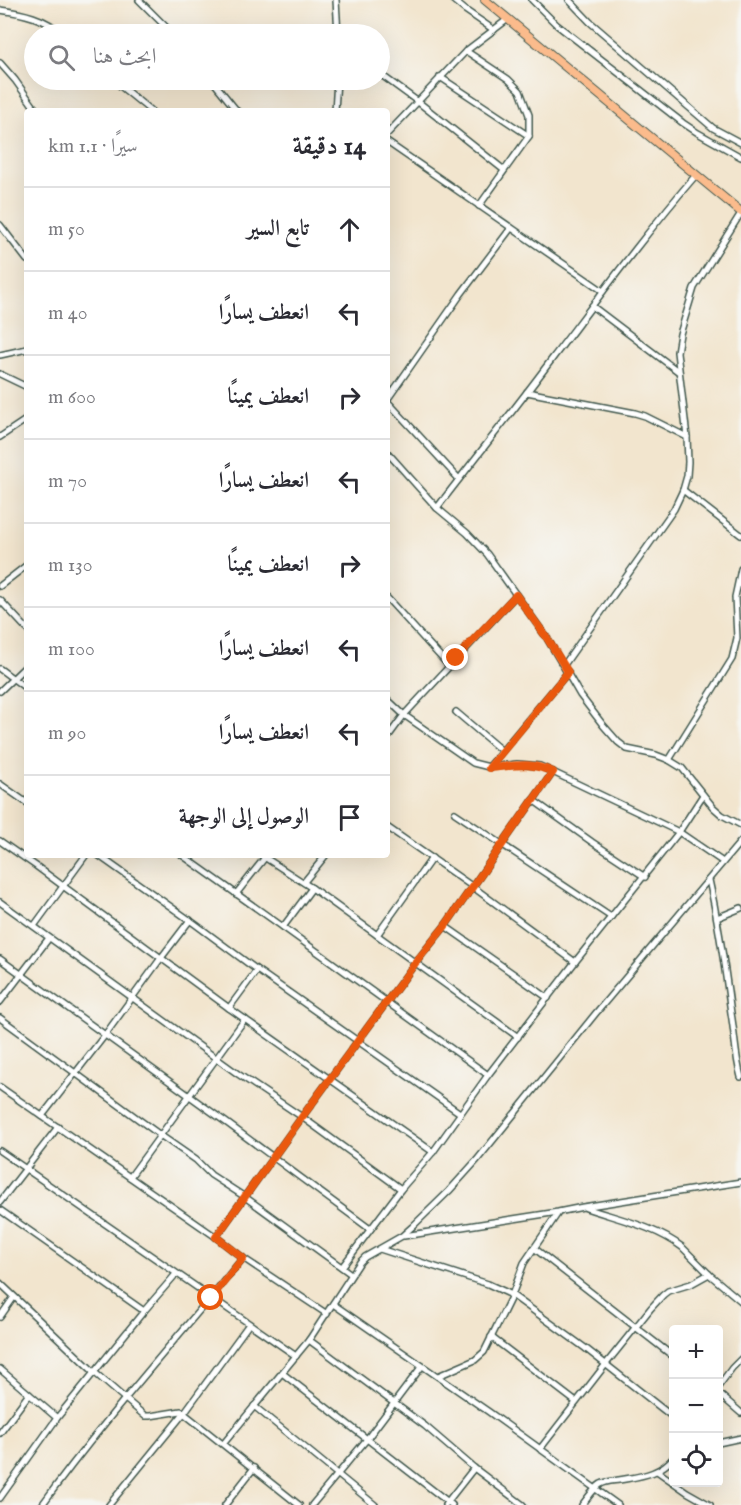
<!DOCTYPE html>
<html lang="ar">
<meta charset="utf-8">
<style>
body{margin:0;font-family:"IM FELL English",Amiri,serif;background:#f2f2f3;color:#2b2b33;direction:rtl}
.controls{position:absolute;right:18px;bottom:18px;display:grid;overflow:hidden;border-radius:6px;box-shadow:0 6px 24px #0002}
.controls button{width:54px;height:54px;display:grid;place-items:center;padding:0;border:0;border-bottom:2px solid #e1e1e2;background:#fff;color:#2b2b33;font:30px sans-serif}
.stop{position:absolute;width:18px;height:18px;margin:-14px;border:4px solid #ea580c;border-radius:50%;background:#fff}
.stop.end{background:#ea580c;border-color:#fff;box-shadow:0 2px 6px #0008}
.list{margin:0;padding:0;list-style:none}
h2{display:flex;justify-content:space-between;align-items:center;height:78px;margin:0;padding:0 24px;font-size:26px}
h2 small{font-size:20px;font-weight:400;color:#7c7c81}
.list li{display:grid;grid-template-columns:39px 1fr auto;gap:18px;align-items:center;box-sizing:border-box;height:84px;padding:0 24px;border-top:2px solid #e1e1e2}
.list b{display:block;font-size:22px;white-space:nowrap}
.list em{font-size:20px;font-style:normal;color:#7c7c81}
.icon{flex:none;width:33px;height:33px;fill:none;stroke:currentColor;stroke-width:2;stroke-linecap:round;stroke-linejoin:round}
.map{position:relative;flex:none;width:741px;height:1505px;overflow:hidden;direction:ltr}
.search{position:absolute;background:#fff;box-shadow:0 6px 24px #0002;left:24px;top:24px;width:366px;height:66px;display:flex;align-items:center;gap:15px;box-sizing:border-box;padding:0 21px;border-radius:33px;color:#7c7c81;font-size:22px}
.panel{position:absolute;background:#fff;box-shadow:0 6px 24px #0002;left:24px;top:108px;width:366px;height:750px;border-radius:6px;direction:rtl}
.map>svg:first-child{display:block}
.lines{fill:none;stroke-linecap:round;stroke-linejoin:round}
.street-casing{stroke:#3f564b;stroke-width:8}
.primary-casing{stroke:#3f564b;stroke-width:10}
.street{stroke:#fff;stroke-width:5}
.primary{stroke:#fbbb8c;stroke-width:8}
.route{stroke:#ea580c;stroke-width:8}
</style>
<div class="map">
<svg width="741" height="1505" viewBox="0 0 741 1505">
<rect width="100%" height="100%" fill="#f6f6f2"/>
<filter id="ink" filterUnits="userSpaceOnUse"><feTurbulence type="fractalNoise" baseFrequency=".0167" numOctaves="2"/><feDisplacementMap in="SourceGraphic" scale="12" xChannelSelector="R" yChannelSelector="G"/><feConvolveMatrix kernelMatrix="1 2 1 2 8 2 1 2 1" color-interpolation-filters="sRGB"/></filter>
<filter id="wash" filterUnits="userSpaceOnUse"><feTurbulence type="fractalNoise" baseFrequency=".008" numOctaves="4" result="noise"/><feDisplacementMap in="SourceGraphic" scale="24" xChannelSelector="R" yChannelSelector="G"/><feGaussianBlur stdDeviation="1.35" result="paint"/><feColorMatrix in="noise" values="0 0 0 0 0 0 0 0 0 0 0 0 0 0 0 0 0 1.4 0 .05"/><feComposite in="paint" operator="in"/></filter>
<g filter="url(#wash)">
<rect width="100%" height="100%" fill="#f2e5ce"/>
</g>
<g filter="url(#ink)">
<g class="lines">
<defs>
<g id="street">
<polyline points="139,0 173,34"/>
<polyline points="336,0 338,34"/>
<polyline points="453,0 465,10 494,30"/>
<polyline points="532,0 557,25 683,123 698,133 741,157"/>
<polyline points="569,0 590,22 713,128 741,143"/>
<path d="M0 10C22 13 46 18 62 34"/>
<polyline points="466,51 508,79 520,91 529,115 529,136 479,206"/>
<polyline points="0,63 15,80 37,111"/>
<polyline points="380,74 417,101 504,170"/>
<polyline points="440,77 529,136"/>
<polyline points="113,80 151,111"/>
<polyline points="212,80 237,111"/>
<polyline points="335,111 337,80"/>
<polyline points="387,134 466,51 508,19"/>
<polyline points="387,142 603,291"/>
<polyline points="0,225 27,260"/>
<polyline points="592,306 679,372"/>
<polyline points="0,355 27,349"/>
<polyline points="0,374 27,387"/>
<polyline points="527,392 635,413 645,416 687,437"/>
<polyline points="387,400 461,294 511,228"/>
<polyline points="387,401 459,479"/>
<polyline points="0,437 27,419"/>
<polyline points="387,452 437,508 467,533 487,554 547,638 580,695 603,725 618,742 627,749 656,755 669,760 682,768 713,807 722,815 741,825"/>
<polyline points="683,490 741,535"/>
<path d="M437 508C475 458 515 409 552 359 599 297 645 234 696 175"/>
<polyline points="0,586 27,565"/>
<polyline points="387,598 449,666"/>
<polyline points="0,600 27,629"/>
<polyline points="564,665 674,509 683,490 687,476 688,462 687,437 677,352 680,334 694,288 741,213"/>
<polyline points="0,669 27,689"/>
<polyline points="0,691 27,665"/>
<polyline points="387,699 404,715 473,763 489,767 517,764 540,766 679,832 723,862"/>
<polyline points="456,712 502,751"/>
<polyline points="387,738 404,715 516,595"/>
<polyline points="669,760 732,659 737,638 735,597 741,569"/>
<polyline points="489,767 568,672"/>
<polyline points="0,784 27,803"/>
<polyline points="533,800 592,842 645,877"/>
<polyline points="455,813 611,917"/>
<polyline points="387,827 473,887 575,962"/>
<polyline points="0,841 36,866 63,886 229,1008 433,1152"/>
<polyline points="98,855 195,924 257,970 460,1113"/>
<polyline points="182,855 283,927 488,1075"/>
<polyline points="261,855 312,888 518,1037"/>
<path d="M709 880C719 924 725 968 731 1013 735 1035 735 1056 741 1077"/>
<polyline points="304,882 326,855"/>
<polyline points="236,894 267,855"/>
<polyline points="0,902 238,1074 302,1117 401,1189"/>
<polyline points="717,918 741,908"/>
<polyline points="34,926 86,855"/>
<polyline points="445,926 548,998"/>
<polyline points="283,927 312,888"/>
<polyline points="377,935 432,858"/>
<polyline points="0,959 227,1123 370,1229"/>
<polyline points="0,1002 49,938"/>
<polyline points="229,1008 257,970"/>
<polyline points="0,1018 160,1135 196,1160 211,1175 245,1197 351,1274"/>
<polyline points="0,1087 216,1237 243,1258 327,1314"/>
<polyline points="42,1116 105,1035 161,958 190,920"/>
<polyline points="0,1151 296,1356"/>
<polyline points="130,1177 245,1019"/>
<polyline points="0,1202 58,1127"/>
<path d="M586 1208C618 1219 654 1226 682 1247L710 1275 741 1301"/>
<polyline points="0,1210 144,1311"/>
<polyline points="404,1236 558,1212 583,1207 741,1182"/>
<polyline points="216,1237 302,1117 416,962 445,926 553,772"/>
<polyline points="534,1248 674,1357"/>
<polyline points="380,1249 488,1284 512,1295 585,1348 674,1418"/>
<polyline points="342,1267 401,1189 433,1152 488,1075 575,962 679,832 703,795"/>
<polyline points="0,1283 94,1372 145,1416 150,1416 181,1411 299,1505"/>
<polyline points="333,1304 489,1412 618,1505"/>
<polyline points="0,1317 14,1297"/>
<polyline points="491,1337 576,1402"/>
<polyline points="309,1340 425,1426 474,1468 523,1505"/>
<polyline points="0,1369 57,1418"/>
<polyline points="282,1373 452,1505"/>
<polyline points="438,1376 475,1360 484,1352 512,1295 524,1263 558,1213"/>
<polyline points="718,1387 732,1368 741,1359"/>
<polyline points="718,1393 741,1413"/>
<polyline points="254,1406 375,1505"/>
<polyline points="0,1433 29,1394"/>
<polyline points="224,1443 309,1340 360,1262 365,1257 402,1236 412,1227 449,1191 477,1160 596,1013 741,841"/>
<polyline points="718,1443 741,1438"/>
<polyline points="540,1449 606,1364 651,1308 663,1295 668,1291 691,1284 709,1274"/>
<polyline points="657,1471 687,1492 710,1505"/>
<polyline points="0,1498 57,1418 144,1311 176,1274"/>
<path d="M42 1505C104 1419 176 1340 243 1258"/>
<polyline points="109,1505 184,1413 249,1324"/>
<polyline points="225,1505 254,1468"/>
<polyline points="312,1505 367,1439 422,1366"/>
<polyline points="445,1505 474,1468"/>
<path d="M582 1505C588 1498 593 1489 601 1484 607 1481 613 1481 619 1480 641 1476 659 1475 674 1457"/>
</g>
<polyline id="primary" points="485,0 741,212"/>
</defs>
<use href="#street" class="street-casing"/>
<use href="#primary" class="primary-casing"/>
<use href="#street" class="street"/>
<use href="#primary" class="primary"/>
</g>
</g>
<g class="lines" filter="url(#ink)">
<path class="route" d="M211 1298 243 1258 216 1237 302 1117 416 962 445 926 553 772C528 761 515 766 489 768L568 672 547 638 516 595 456 658"/>
</g>
</svg>
<div class="controls">
<button>+</button>
<button>−</button>
<button><svg class="icon" aria-label="locate" viewBox="0 0 24 24"><circle cx="12" cy="12" r="6"/><path d="M12 2v4M12 18v4M2 12h4M18 12h4"/></svg></button>
</div>
<div class="stop" style="left:211px;top:1298px"></div>
<div class="stop end" style="left:456px;top:658px"></div>
<div class="search"><svg class="icon" aria-label="search" viewBox="0 0 24 24"><circle cx="10" cy="10" r="6"/><path d="M15 15l6 6"/></svg>ابحث هنا</div>
<section class="panel">
<h2>14 دقيقة<small>سيرًا · 1.1 km</small></h2>
<ul class="list">
<li><svg class="icon" aria-label="ahead" viewBox="0 0 24 24"><path d="M12 20V5M6 11l6-6 6 6"/></svg><div><b>تابع السير</b></div><em>50 m</em></li>
<li><svg class="icon" aria-label="left" viewBox="0 0 24 24"><path d="M17 20v-9H6M10 6l-5 5 5 5"/></svg><div><b>انعطف يسارًا</b></div><em>40 m</em></li>
<li><svg class="icon" aria-label="right" viewBox="0 0 24 24"><path d="M7 20v-9h11M14 6l5 5-5 5"/></svg><div><b>انعطف يمينًا</b></div><em>600 m</em></li>
<li><svg class="icon" aria-label="left" viewBox="0 0 24 24"><path d="M17 20v-9H6M10 6l-5 5 5 5"/></svg><div><b>انعطف يسارًا</b></div><em>70 m</em></li>
<li><svg class="icon" aria-label="right" viewBox="0 0 24 24"><path d="M7 20v-9h11M14 6l5 5-5 5"/></svg><div><b>انعطف يمينًا</b></div><em>130 m</em></li>
<li><svg class="icon" aria-label="left" viewBox="0 0 24 24"><path d="M17 20v-9H6M10 6l-5 5 5 5"/></svg><div><b>انعطف يسارًا</b></div><em>100 m</em></li>
<li><svg class="icon" aria-label="left" viewBox="0 0 24 24"><path d="M17 20v-9H6M10 6l-5 5 5 5"/></svg><div><b>انعطف يسارًا</b></div><em>90 m</em></li>
<li><svg class="icon" aria-label="arrive" viewBox="0 0 24 24"><path d="M6 21V4h12l-3 4 3 4H6"/></svg><div><b>الوصول إلى الوجهة</b></div></li>
</ul>
</section>
</div>
